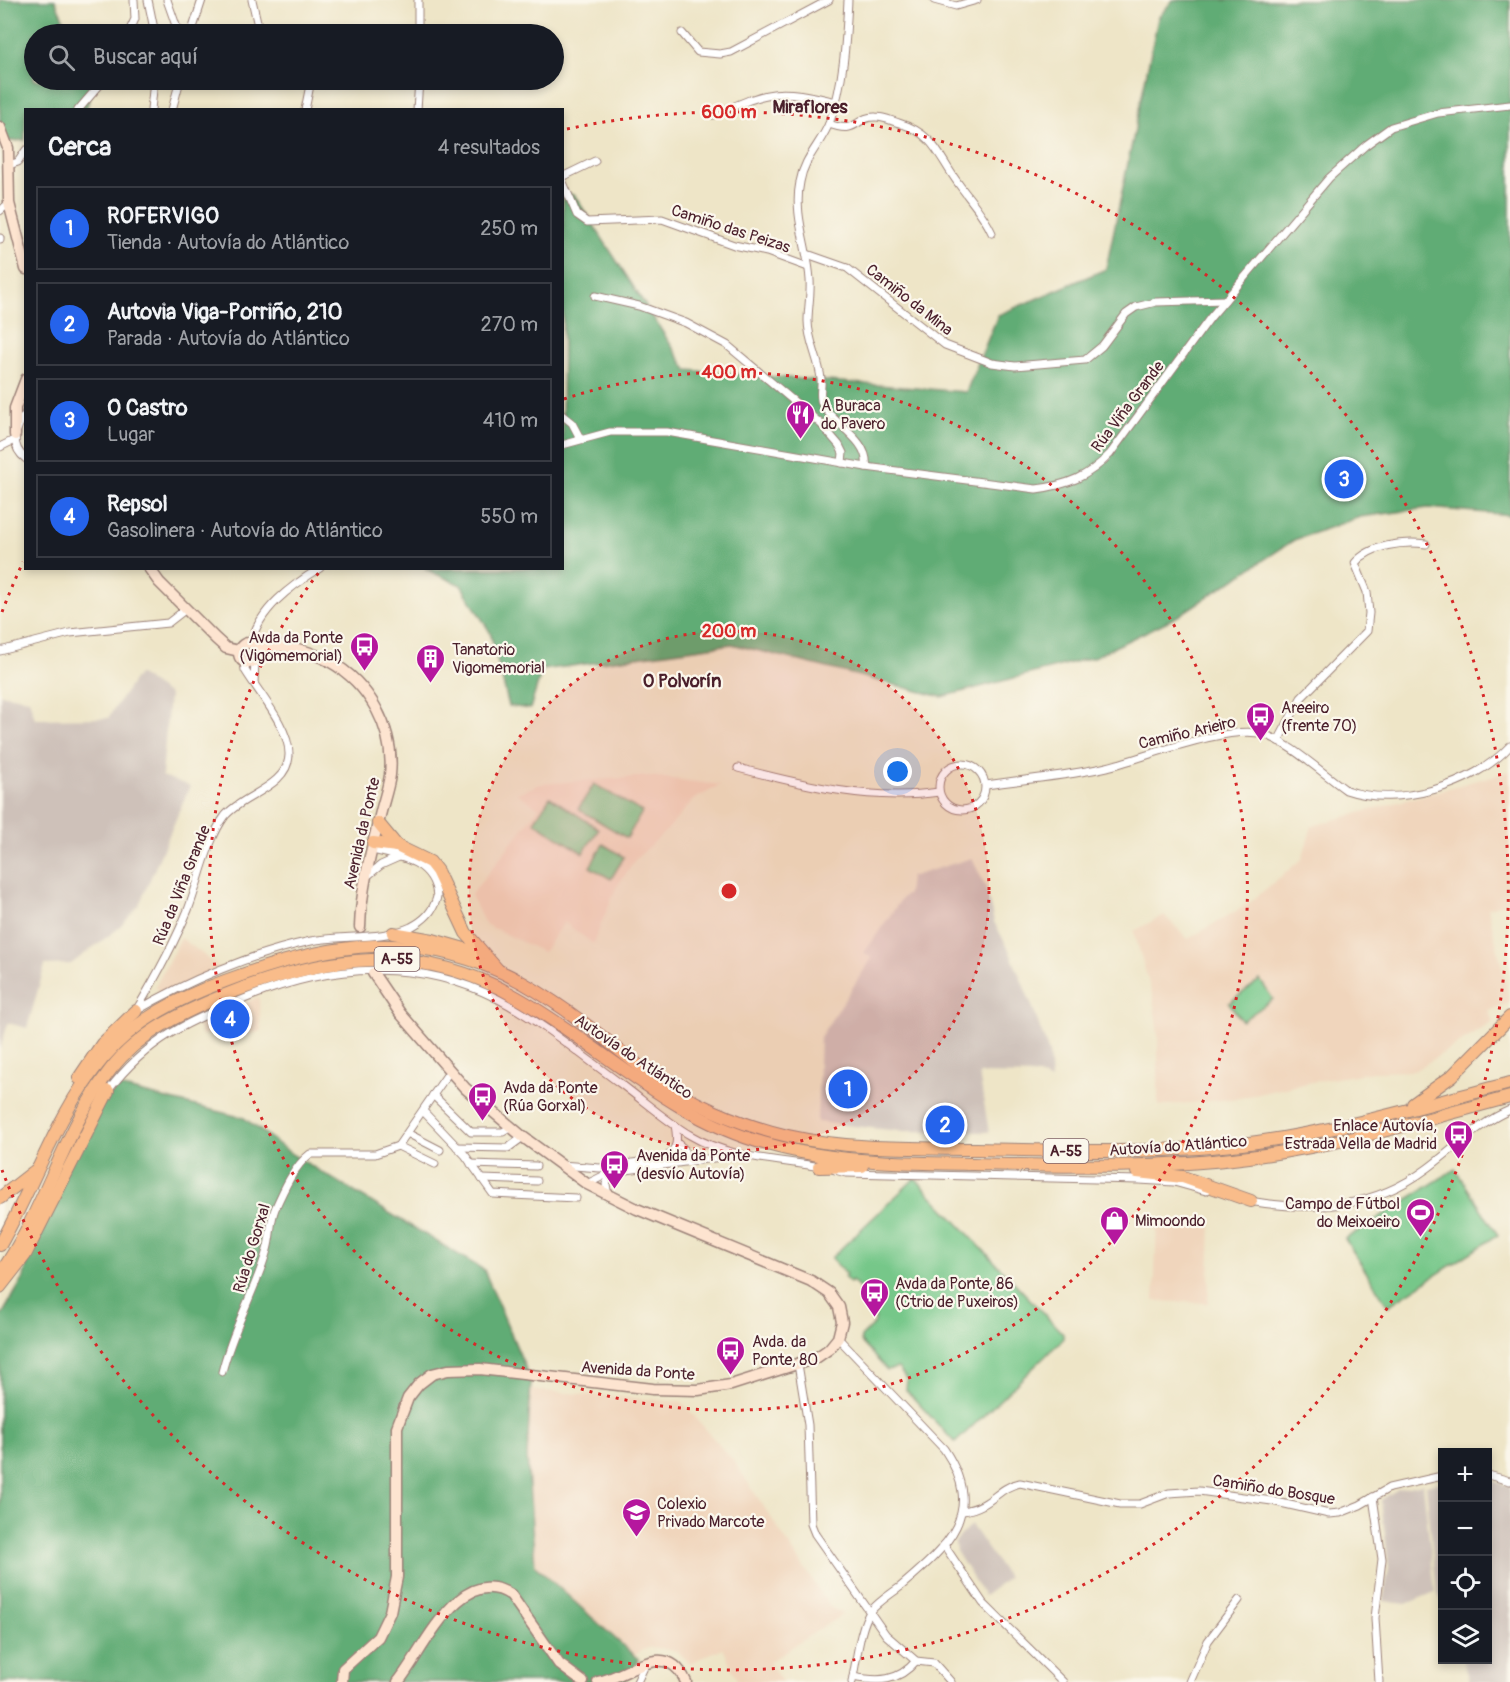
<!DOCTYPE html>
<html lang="es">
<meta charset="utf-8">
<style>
body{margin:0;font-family:Pangolin,sans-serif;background:#20242c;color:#f1f3f6}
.controls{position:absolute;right:18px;bottom:18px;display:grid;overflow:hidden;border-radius:0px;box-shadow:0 3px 9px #0003}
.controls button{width:54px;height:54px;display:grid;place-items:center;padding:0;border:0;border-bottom:2px solid #363941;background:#171b24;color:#f1f3f6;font:30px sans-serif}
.you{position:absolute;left:898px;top:772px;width:21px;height:21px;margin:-15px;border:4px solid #fff;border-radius:50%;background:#1a73e8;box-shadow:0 0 0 9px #1a73e833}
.badge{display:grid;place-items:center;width:39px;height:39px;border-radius:50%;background:#2563eb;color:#fff;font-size:20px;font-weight:700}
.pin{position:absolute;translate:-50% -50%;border:3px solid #fff;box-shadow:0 2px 6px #0006}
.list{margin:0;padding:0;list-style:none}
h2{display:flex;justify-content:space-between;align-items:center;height:78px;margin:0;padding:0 24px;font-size:26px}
h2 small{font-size:20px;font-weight:400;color:#9ea1a6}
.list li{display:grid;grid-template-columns:39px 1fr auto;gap:18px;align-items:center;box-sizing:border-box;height:84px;margin:0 12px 12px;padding:0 12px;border:2px solid #363941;border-radius:0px}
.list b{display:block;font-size:22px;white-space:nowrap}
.list p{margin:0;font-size:20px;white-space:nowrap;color:#9ea1a6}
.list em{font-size:20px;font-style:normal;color:#9ea1a6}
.icon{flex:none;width:33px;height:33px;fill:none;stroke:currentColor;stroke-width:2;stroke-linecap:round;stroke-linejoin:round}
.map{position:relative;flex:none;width:1510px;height:1682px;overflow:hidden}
.search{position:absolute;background:#171b24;box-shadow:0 3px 9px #0003;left:24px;top:24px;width:540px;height:66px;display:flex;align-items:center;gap:15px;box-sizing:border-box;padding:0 21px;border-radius:33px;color:#9ea1a6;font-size:22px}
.panel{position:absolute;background:#171b24;box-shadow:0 3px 9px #0003;left:24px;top:108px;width:540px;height:462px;border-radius:0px}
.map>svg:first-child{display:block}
.built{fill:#f0d5bc}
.industrial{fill:#cec1b9}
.green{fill:#76c789;stroke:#60735a;stroke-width:1.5}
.forest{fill:#60ac75;stroke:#556650;stroke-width:1.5}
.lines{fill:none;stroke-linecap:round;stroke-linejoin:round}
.street-casing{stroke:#9c8279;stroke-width:9}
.secondary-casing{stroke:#9c8279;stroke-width:13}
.highway-casing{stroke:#9c8279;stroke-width:14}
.street{stroke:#fff;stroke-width:7}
.secondary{stroke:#fde4d0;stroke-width:10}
.highway{stroke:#f9bc8a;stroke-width:12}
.ring{fill:none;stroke:#d62828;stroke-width:3;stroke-dasharray:3 6}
.labels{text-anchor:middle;stroke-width:4.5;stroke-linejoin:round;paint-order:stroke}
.shield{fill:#fbf7ec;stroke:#7f6065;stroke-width:1.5}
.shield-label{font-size:15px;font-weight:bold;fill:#4a1f2b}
.street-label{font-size:16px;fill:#4a1f2b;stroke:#fbf7ec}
.poi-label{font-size:16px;fill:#4a1f2b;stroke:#fbf7ec;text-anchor:start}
.neighbourhood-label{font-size:18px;font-weight:bold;fill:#4a1f2b;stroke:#fbf7ec}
.centre{fill:#d62828;stroke:#fbf7ec;stroke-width:3}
.ring-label{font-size:18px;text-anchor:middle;font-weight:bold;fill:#d62828;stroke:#fbf7ec;stroke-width:4.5;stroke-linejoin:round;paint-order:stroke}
</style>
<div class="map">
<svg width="1510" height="1682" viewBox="0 0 1510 1682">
<rect width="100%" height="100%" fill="#fbf7ec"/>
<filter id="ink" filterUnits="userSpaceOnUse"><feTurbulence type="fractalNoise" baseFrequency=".0167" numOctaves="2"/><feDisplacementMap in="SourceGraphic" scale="12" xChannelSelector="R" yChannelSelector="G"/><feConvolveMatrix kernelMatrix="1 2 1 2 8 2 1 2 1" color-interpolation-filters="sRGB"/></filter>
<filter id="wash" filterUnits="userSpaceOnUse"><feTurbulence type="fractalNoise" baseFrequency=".008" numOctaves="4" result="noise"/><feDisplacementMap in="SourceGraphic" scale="24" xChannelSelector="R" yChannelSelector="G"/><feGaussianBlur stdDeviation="1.35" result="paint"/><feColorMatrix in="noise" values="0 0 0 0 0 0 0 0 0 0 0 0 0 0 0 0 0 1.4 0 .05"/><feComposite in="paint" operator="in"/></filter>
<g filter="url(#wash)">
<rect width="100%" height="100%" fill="#eee5c7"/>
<g class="built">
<polygon points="1510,771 1510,902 1488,908 1510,1003 1488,1010 1493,1022 1414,1071 1373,1072 1312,1082 1240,1098 1158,1106 1158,1034 1153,998 1134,931 1164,915 1188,939 1248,904 1302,859 1312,826"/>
<polygon points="649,776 720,785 693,800 668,829 635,860 616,888 593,944 564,922 543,952 485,924 471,895 539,808 517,793 540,784"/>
<polygon points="181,938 217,965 219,969 161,993 155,987"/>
<polygon points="259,997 261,1031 223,1041 217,1033 202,1035 196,1021"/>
<polygon points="1157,1222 1211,1224 1208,1303 1154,1301"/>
<polygon points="517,1389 682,1402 735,1463 830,1607 843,1614 769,1662 782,1682 738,1682 723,1648 690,1663 677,1651 651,1647 640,1651 626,1664 594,1676 487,1489"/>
</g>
<g class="industrial">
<polygon points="138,674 169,695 162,776 190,786 139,905 120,927 71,964 45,965 27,1028 8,1023 0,1050 0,694 29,699 35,719 108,718"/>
<polygon points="972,858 986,888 994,922 1009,950 1032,1006 1049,1053 1051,1081 1039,1075 979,1074 989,1132 899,1131 817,1122 820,1037 872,958 864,953 902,898 908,894 910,877"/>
<polygon points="1488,1480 1510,1486 1510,1679 1508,1682 1469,1682 1463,1660 1488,1660"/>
<polygon points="1442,1482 1442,1604 1437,1590 1426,1485"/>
<polygon points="1423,1484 1435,1592 1406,1604 1383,1601 1389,1568 1381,1500 1398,1489"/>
<polygon points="971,1525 1008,1578 984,1596 956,1551 955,1542"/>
</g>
<g class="green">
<polygon points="594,784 642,812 627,838 578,809"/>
<polygon points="550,797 599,829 583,853 534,822"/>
<polygon points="603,844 624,857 611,879 590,867"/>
<polygon points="1260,980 1273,999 1242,1021 1229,1003"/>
<polygon points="1455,1169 1498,1235 1388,1306 1345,1239"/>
<polygon points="915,1178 1063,1334 1063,1339 955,1443 906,1390 907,1380 898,1368 887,1370 861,1342 861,1337 875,1323 875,1304 852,1281 850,1283 844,1277 846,1274 831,1258"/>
</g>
<g class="forest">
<polygon points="0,0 55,0 70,34 34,34 34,80 89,80 93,88 86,109 26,110 25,140 0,142"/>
<polygon points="1173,0 1510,0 1510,515 1428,508 1360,517 1294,540 1178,616 1094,657 942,697 732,644 542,670 530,709 509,706 490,632 461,585 425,569 562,568 563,191 575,196 687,370 966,392 998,315 1106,269 1158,18"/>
<polygon points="119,1087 244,1118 293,1155 484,1270 531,1381 527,1457 535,1566 639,1660 624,1682 0,1682 0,1318 23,1279 46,1196 93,1107"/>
</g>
</g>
<g filter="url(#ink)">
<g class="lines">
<defs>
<g id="street">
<polyline points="148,0 155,34"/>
<polyline points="167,0 179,34"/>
<polyline points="252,0 258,26 262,34"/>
<polyline points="418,0 418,34"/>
<path d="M848 0C846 40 844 83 830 121 822 143 804 157 800 182 793 216 808 246 810 280 811 294 808 308 808 321 808 341 819 359 821 379 822 388 818 397 823 406 835 425 870 441 866 467"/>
<polyline points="934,0 956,6 977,0"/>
<polyline points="682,33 698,52 720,54 731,52 829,0"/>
<polyline points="128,34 135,19 134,0"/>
<polyline points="191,34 202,0"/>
<polyline points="78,110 104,80"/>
<polyline points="151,110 154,80"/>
<polyline points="172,110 180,80"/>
<polyline points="305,110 311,80"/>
<polyline points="417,110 419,80"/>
<path d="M713 115C770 91 775 87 836 102"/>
<path d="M829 124C859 135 855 116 876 117 884 117 892 121 899 123 935 134 938 156 958 183 970 200 983 213 992 233"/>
<polyline points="9,165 18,162 26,150"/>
<polyline points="562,177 595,161"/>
<polyline points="562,180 577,215 587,222 662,219 734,245 767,252 808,267"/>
<polyline points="0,211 9,203"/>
<polyline points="0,238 0,240"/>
<polyline points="807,254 847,268 945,345 992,363 1015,366 1085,360 1102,346 1126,314 1136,307 1156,302 1225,300"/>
<polyline points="595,296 639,306 686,323 727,345 821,424 839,445 843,453 842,463"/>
<path d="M26 413C15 429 9 446 26 459"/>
<polyline points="562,415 572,423 580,438"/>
<path d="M562 445 610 432H667L866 467 1036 489C1068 485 1088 477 1110 454L1210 318 1329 178 1366 145 1391 127 1438 113 1510 105"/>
<polyline points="0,447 14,440"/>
<path d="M251 643C259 609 291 586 320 568"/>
<polyline points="0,651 70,633 168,623 186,609"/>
<polyline points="254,683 255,660"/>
<path d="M1278 741 1301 698 1367 631 1369 613 1367 592 1355 563C1370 545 1403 541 1426 544"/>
<circle cx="962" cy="787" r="23"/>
<path d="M738 768C803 785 871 802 939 792"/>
<path d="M986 785C1026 779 1068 776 1107 767 1143 758 1229 724 1263 734 1289 742 1323 774 1346 790 1398 808 1473 786 1510 746"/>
<polyline points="366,877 381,865 399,857"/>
<path d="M137 1009C156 977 174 944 188 910 199 882 207 840 225 816 242 795 288 787 289 755 290 728 258 692 245 670L244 661"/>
<path d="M136 1011C187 981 253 953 311 941 342 935 383 940 411 927 424 920 433 912 437 897 435 862 401 856 372 850"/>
<path d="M108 1091C148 1038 189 1021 249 997 331 964 418 958 498 999 542 1022 581 1055 621 1084 644 1101 666 1121 690 1135 730 1159 777 1159 821 1167"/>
<polyline points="433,1095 471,1132 503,1132 511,1127"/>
<polyline points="423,1111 465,1155 493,1194 576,1198"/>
<polyline points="409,1134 440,1150"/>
<polyline points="677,1143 684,1149 685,1160"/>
<polyline points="398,1146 435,1164"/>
<polyline points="457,1147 508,1148 523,1137"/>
<polyline points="471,1164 536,1166"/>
<path d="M561 1165 600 1168 665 1158C678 1149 678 1141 675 1125"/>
<polyline points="835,1170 846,1173 1139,1180 1174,1182 1206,1191"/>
<polyline points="482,1179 537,1181"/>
<polyline points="587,1184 611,1172"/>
<polyline points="608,1196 606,1184 612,1172 735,1155"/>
<path d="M1249 1201C1314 1212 1373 1209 1428 1168 1455 1148 1479 1123 1510 1110"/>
<path d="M838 1338 944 1449C987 1513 948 1546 900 1587 891 1594 878 1602 871 1611 860 1624 856 1664 852 1682"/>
<polyline points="798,1364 808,1425 811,1524 815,1534 886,1635 916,1661 934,1663 951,1682"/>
<path d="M222 1372C232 1330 255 1292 267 1250 271 1237 270 1221 275 1209 283 1191 294 1166 310 1154H375L398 1146 449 1072"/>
<polyline points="1488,1475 1510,1481"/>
<polyline points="1373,1497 1382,1559 1375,1618 1379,1682"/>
<path d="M963 1511C994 1506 996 1488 1020 1483L1120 1504H1140L1169 1493 1199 1491 1272 1501 1329 1514 1340 1513 1360 1505 1389 1488 1442 1476"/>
<polyline points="944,1545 983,1603 1063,1682"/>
<path d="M853 1677C879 1682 898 1682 916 1661"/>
<polyline points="637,1682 646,1663"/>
<polyline points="1190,1682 1208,1641 1239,1600"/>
</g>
<g id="secondary">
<polyline points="0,127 8,148 9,203 26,269"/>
<polyline points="15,435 15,408 26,379"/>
<polyline points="149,568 159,582 216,639 226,648 239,651"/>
<circle cx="249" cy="653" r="10"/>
<path d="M258 649C280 641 309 651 329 661 369 683 395 729 390 775 388 790 382 805 379 820 370 855 361 891 360 927"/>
<polyline points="342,1682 343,1669 378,1637 390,1612 397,1577 397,1427 408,1398 419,1384 432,1374 448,1370 480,1369 653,1389 698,1390 731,1385 816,1358 829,1349 838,1338 842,1322 839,1307 829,1293 811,1281 637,1209 587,1184 523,1137 465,1088 400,1013 373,973"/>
<path d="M398 1682C423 1652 460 1561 511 1595L559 1664 583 1682"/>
<path d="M598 1682C628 1677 666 1637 686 1682"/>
</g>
<g id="highway">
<polyline points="378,823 397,846"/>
<polyline points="373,843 397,846 430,862 437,871 466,933 497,969"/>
<polyline points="393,933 433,940 482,954"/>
<polyline points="79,1078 102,1044 136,1011"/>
<polyline points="1413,1104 1452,1076 1510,1017"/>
<polyline points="819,1167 862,1166"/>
<polyline points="1137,1172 1183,1177 1251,1201"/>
<polyline points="0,1198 36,1170"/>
<path d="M0 1245C35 1184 57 1112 103 1058 136 1019 179 998 225 981 328 942 421 926 523 983 567 1008 608 1041 648 1073 688 1103 740 1125 788 1136 850 1150 914 1148 977 1149 1065 1151 1154 1154 1242 1144 1333 1133 1422 1106 1510 1083"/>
<path d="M0 1274C45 1210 63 1130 111 1069 140 1032 183 1012 225 995 325 955 418 941 516 997 601 1045 670 1118 767 1144 834 1163 905 1163 973 1164 1065 1166 1158 1169 1249 1157 1338 1146 1424 1120 1510 1097"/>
<polyline points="0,1287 25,1255 108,1091"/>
</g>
</defs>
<use href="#street" class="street-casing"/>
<use href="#secondary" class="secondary-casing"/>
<use href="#highway" class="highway-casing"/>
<use href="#street" class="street"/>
<use href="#secondary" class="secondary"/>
<use href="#highway" class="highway"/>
</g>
</g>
<circle cx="729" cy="891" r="260" fill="#d62828" fill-opacity=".12"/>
<g class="ring">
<circle cx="729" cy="891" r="260"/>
<path d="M564 399A519 519 0 1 1 320 571"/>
<path d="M2 612A779 779 0 0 1 23 562M567 129A779 779 0 1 1 2 1170"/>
</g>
<defs>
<symbol id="restaurant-pin" viewBox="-11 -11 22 30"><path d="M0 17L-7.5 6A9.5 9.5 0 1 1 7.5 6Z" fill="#b5179e" stroke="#fbf7ec"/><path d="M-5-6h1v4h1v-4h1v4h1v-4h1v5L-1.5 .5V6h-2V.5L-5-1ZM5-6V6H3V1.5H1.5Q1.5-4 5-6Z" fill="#fff"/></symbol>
<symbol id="bus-pin" viewBox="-11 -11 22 30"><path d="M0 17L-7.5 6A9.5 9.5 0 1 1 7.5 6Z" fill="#b5179e" stroke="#fbf7ec"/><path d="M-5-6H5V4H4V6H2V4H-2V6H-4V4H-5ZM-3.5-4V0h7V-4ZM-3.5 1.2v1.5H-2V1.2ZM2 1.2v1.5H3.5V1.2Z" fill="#fff"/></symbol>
<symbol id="building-pin" viewBox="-11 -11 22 30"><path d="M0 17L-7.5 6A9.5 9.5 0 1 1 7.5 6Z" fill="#b5179e" stroke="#fbf7ec"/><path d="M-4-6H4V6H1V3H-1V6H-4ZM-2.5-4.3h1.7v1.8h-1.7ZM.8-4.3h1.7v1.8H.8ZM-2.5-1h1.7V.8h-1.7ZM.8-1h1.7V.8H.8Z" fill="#fff"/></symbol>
<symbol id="stadium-pin" viewBox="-11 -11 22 30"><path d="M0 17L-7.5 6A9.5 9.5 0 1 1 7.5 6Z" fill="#b5179e" stroke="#fbf7ec"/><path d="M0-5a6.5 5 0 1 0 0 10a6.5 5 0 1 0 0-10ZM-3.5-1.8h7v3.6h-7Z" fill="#fff"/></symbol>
<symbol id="shop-pin" viewBox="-11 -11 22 30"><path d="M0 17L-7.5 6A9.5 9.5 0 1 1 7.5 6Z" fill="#b5179e" stroke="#fbf7ec"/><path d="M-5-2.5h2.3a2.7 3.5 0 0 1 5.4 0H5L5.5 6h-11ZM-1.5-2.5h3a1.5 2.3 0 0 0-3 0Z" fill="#fff"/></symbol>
<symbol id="school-pin" viewBox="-11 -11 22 30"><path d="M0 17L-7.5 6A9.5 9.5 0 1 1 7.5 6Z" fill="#b5179e" stroke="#fbf7ec"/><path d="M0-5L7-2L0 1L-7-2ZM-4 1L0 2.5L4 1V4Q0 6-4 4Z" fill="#fff"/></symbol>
</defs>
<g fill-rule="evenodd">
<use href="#restaurant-pin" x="784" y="398" width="33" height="45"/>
<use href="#bus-pin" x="348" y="630" width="33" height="45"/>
<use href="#building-pin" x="414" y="642" width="33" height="45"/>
<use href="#bus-pin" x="1244" y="700" width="33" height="45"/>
<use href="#bus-pin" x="466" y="1080" width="33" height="45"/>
<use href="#bus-pin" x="1442" y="1118" width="33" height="45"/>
<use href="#bus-pin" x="598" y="1148" width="33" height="45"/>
<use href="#stadium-pin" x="1404" y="1196" width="33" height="45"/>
<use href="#shop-pin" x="1098" y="1204" width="33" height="45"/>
<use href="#bus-pin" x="858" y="1276" width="33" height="45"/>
<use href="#bus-pin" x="714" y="1334" width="33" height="45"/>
<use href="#school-pin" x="620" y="1496" width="33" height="45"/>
</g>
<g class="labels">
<g class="shield">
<rect x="374.5" y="947" width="45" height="24" rx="4.5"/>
<rect x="1043.5" y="1139" width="45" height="24" rx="4.5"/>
</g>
<g class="shield-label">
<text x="397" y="964">A-55</text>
<text x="1066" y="1156">A-55</text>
</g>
<g class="street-label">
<text transform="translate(731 228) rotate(18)" y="6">Camiño das Peizas</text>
<text transform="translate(910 299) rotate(38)" y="6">Camiño da Mina</text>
<text transform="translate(1127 406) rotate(-53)" y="6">Rúa Viña Grande</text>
<text transform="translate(1187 732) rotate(-13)" y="6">Camiño Arieiro</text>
<text transform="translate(361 833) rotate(-77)" y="6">Avenida da Ponte</text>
<text transform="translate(181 885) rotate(-68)" y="6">Rúa da Viña Grande</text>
<text transform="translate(634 1056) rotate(34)" y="6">Autovía do Atlántico</text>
<text transform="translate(1178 1145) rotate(-4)" y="6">Autovía do Atlántico</text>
<text transform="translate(251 1248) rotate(-73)" y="6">Rúa do Gorxal</text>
<text transform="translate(638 1370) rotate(4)" y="6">Avenida da Ponte</text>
<text transform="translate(1274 1489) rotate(9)" y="6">Camiño do Bosque</text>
</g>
<g class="poi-label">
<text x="821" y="411">A Buraca<tspan x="821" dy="18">do Pavero</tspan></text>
<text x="343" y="643" text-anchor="end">Avda da Ponte<tspan x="343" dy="18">(Vigomemorial)</tspan></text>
<text x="452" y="655">Tanatorio<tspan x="452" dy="18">Vigomemorial</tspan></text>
<text x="1281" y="713">Areeiro<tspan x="1281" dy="18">(frente 70)</tspan></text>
<text x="503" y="1093">Avda da Ponte<tspan x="503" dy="18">(Rúa Gorxal)</tspan></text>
<text x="1437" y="1131" text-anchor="end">Enlace Autovía,<tspan x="1437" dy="18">Estrada Vella de Madrid</tspan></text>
<text x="636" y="1161">Avenida da Ponte<tspan x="636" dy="18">(desvío Autovía)</tspan></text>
<text x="1400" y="1209" text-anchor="end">Campo de Fútbol<tspan x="1400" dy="18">do Meixoeiro</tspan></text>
<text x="1135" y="1226">Mimoondo</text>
<text x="895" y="1289">Avda da Ponte, 86<tspan x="895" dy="18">(Ctrio de Puxeiros)</tspan></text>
<text x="752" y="1347">Avda. da<tspan x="752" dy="18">Ponte, 80</tspan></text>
<text x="657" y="1509">Colexio<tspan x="657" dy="18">Privado Marcote</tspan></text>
</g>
<g class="neighbourhood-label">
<text x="810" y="113">Miraflores</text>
<text x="682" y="687">O Polvorín</text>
</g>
</g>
<circle cx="729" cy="891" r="9" class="centre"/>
<g class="ring-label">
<text x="729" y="118">600 m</text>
<text x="729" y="378">400 m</text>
<text x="729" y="637">200 m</text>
</g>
</svg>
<div class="controls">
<button>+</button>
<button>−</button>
<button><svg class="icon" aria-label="locate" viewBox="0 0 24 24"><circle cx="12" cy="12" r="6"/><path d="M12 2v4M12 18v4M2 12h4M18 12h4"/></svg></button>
<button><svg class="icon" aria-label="layers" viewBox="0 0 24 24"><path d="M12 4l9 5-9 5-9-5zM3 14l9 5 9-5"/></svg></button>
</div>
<div class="you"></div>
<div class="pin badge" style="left:848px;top:1089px">1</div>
<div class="pin badge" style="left:945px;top:1125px">2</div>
<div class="pin badge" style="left:1344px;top:479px">3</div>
<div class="pin badge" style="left:230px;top:1019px">4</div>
<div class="search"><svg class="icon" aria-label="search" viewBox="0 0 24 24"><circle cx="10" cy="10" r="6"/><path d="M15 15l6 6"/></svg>Buscar aquí</div>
<section class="panel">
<h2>Cerca<small>4 resultados</small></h2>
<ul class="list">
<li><span class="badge">1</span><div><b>ROFERVIGO</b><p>Tienda · Autovía do Atlántico</p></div><em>250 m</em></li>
<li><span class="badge">2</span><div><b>Autovia Viga-Porriño, 210</b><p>Parada · Autovía do Atlántico</p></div><em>270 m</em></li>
<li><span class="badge">3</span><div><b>O Castro</b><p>Lugar</p></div><em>410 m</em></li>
<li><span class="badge">4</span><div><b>Repsol</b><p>Gasolinera · Autovía do Atlántico</p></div><em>550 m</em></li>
</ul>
</section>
</div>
